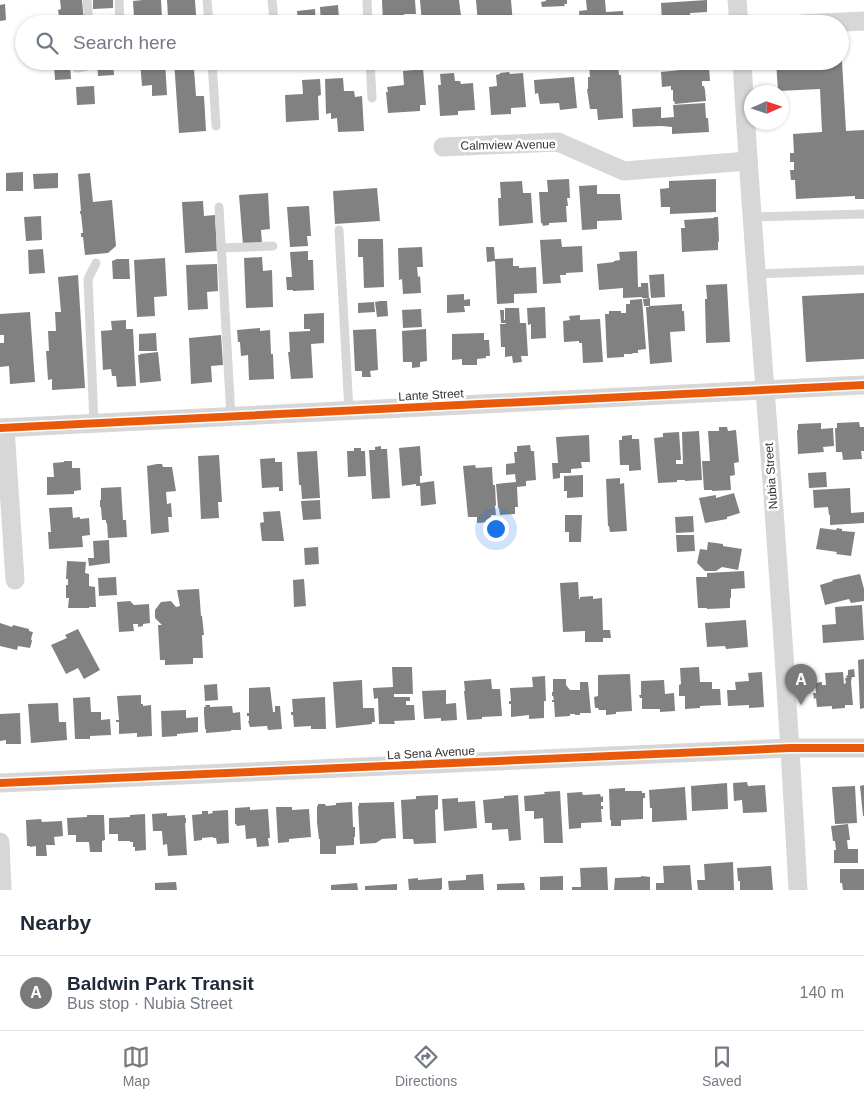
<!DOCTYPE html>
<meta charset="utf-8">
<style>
body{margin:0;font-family:Arial,sans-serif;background:#f6f6f7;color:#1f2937}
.compass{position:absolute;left:744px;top:85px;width:45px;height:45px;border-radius:50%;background:#fff;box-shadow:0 1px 4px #0004;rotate:87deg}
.you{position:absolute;left:495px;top:528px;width:18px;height:18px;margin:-12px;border:4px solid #fff;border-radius:50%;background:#1a73e8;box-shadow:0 0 0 8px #1a73e833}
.badge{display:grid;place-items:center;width:32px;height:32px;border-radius:50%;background:#7a7a7a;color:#fff;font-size:16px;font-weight:700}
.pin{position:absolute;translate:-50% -41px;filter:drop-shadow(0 1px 2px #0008)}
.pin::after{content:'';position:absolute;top:26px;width:18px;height:15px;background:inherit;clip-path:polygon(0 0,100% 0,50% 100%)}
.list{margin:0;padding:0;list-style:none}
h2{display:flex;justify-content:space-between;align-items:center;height:65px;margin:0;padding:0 20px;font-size:21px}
h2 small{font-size:16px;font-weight:400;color:#747a83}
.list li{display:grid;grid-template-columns:32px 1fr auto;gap:15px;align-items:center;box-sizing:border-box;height:75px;padding:0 20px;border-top:1px solid #e0e1e3}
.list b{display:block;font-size:19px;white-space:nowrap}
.list p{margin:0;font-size:16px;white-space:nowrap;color:#747a83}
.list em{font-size:16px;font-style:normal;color:#747a83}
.icon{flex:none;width:28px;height:28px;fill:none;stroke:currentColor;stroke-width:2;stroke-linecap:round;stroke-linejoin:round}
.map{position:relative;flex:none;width:864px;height:890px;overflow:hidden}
.search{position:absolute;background:#fff;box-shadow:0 1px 4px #0004;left:15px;right:15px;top:15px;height:55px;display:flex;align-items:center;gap:12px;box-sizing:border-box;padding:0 18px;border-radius:28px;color:#747a83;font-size:19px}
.sheet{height:140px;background:#fff}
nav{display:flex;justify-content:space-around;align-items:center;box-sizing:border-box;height:70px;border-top:1px solid #e0e1e3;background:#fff;font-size:14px;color:#747a83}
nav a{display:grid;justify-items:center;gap:2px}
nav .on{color:#7a7a7a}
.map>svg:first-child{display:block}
.building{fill:#818181}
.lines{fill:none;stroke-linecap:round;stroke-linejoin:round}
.lane{stroke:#d7d7d7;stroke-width:9}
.street{stroke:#d7d7d7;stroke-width:19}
.cycleway-casing{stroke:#fff;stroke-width:11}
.cycleway{stroke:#e8590c;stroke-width:8}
.labels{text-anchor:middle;stroke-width:5;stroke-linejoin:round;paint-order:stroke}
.street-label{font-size:12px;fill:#333;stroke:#fff}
</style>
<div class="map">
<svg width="864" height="890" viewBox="0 0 864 890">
<rect width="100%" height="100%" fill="#fff"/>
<g class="building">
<polygon points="60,0 82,0 84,22 62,23 62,16 59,16 58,10 61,9"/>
<polygon points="93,0 113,0 113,8 93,9"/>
<polygon points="143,0 161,0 162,17 134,19 133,1"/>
<polygon points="167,0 195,0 196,15 168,17"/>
<polygon points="382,0 415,0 416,14 404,14 405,19 419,18 419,24 383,24"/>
<polygon points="420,0 459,0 462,24 422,24"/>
<polygon points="476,0 511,0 513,24 478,24"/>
<polygon points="546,0 567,0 567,4 564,4 565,6 542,7 541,2 546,1"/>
<polygon points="586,0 605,0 606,12 623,11 624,24 580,24 579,11 587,10"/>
<polygon points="707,0 707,12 690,13 691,24 662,24 661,3"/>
<polygon points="5,4 6,20 0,21 0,5"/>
<polygon points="338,5 339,19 357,18 357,24 321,24 320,7"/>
<polygon points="315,9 316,24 298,24 297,11"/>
<polygon points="112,19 112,24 93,24 93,20"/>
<polygon points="97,61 113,61 114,75 98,76"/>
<polygon points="140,61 165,61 167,95 152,96 152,85 142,86"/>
<polygon points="174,61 202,61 202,68 194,69 196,96 204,96 206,131 179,133"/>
<polygon points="656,61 711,61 711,65 656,67"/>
<polygon points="776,61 842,61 846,131 864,130 864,199 855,199 855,196 796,199 795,180 791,180 790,170 794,170 794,162 790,162 790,153 794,153 793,134 822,132 820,89 778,91"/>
<polygon points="603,63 603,66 618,65 619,75 621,75 623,118 598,120 597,109 590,109 587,89 588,89 588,77 590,77 589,64"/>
<polygon points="70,64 71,79 55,80 54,65"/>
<polygon points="709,67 710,81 702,81 702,86 704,86 705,90 706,101 675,104 674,101 673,101 673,90 671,90 671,86 662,87 661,72"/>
<polygon points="415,68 423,68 426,105 420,105 420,111 388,113 386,92 388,92 387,87 404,85 403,71 415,70"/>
<polygon points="509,72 510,74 523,73 526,107 511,108 511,114 491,115 489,87 497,86 496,75 500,74 500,73"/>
<polygon points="454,73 455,81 460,81 461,84 473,83 475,110 458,111 458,115 440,116 438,85 441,85 440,74"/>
<polygon points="574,77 577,108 560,110 559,103 540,104 538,93 535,94 534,80"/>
<polygon points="343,78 344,91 354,91 355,97 362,96 364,131 338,132 337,118 331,119 331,113 326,114 325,79"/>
<polygon points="320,79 321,95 318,96 319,120 286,122 285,95 303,94 302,80"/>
<polygon points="94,86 95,104 77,105 76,87"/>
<polygon points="705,103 706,118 708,118 709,132 672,134 672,127 662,126 633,127 632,109 661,107 661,118 674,117 673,105"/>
<polygon points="23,172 23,191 6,191 6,173"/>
<polygon points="58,173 58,188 34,189 33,174"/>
<polygon points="90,173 93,202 112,200 116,246 108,253 85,255 83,237 81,237 81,233 83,233 81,214 80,214 80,211 81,211 78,174"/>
<polygon points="569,179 570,198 567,198 568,206 566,206 567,222 549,223 549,225 543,226 542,223 541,223 539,192 548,192 547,180"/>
<polygon points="716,179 716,212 670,214 670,207 661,207 660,189 669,188 669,181"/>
<polygon points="522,181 523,193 531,193 533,223 499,226 498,198 501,198 500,182"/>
<polygon points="597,185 597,194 620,194 622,220 597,221 597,229 582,230 579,186"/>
<polygon points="377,188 380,221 335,224 333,191"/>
<polygon points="268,193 270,229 261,230 262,244 243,245 239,195"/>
<polygon points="203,201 204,216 215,215 217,251 185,253 182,202"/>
<polygon points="309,206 311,236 307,236 308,246 290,247 287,207"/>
<polygon points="41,216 42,240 26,241 24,217"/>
<polygon points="714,217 718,217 719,241 718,242 718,250 682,252 681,228 685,228 684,220 714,218"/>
<polygon points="358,239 383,239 384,287 364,288 363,257 358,257"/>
<polygon points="561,239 562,247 582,246 583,272 566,273 566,275 560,275 561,283 543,284 540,240"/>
<polygon points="422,247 423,267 417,267 418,277 420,276 421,293 403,294 402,279 399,280 398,248"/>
<polygon points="486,247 494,247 495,259 513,258 513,266 519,266 519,268 536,267 537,293 514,294 514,303 497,304 495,261 487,262"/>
<polygon points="43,249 45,273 29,274 28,250"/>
<polygon points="308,251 308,260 313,260 314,290 293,291 293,290 287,290 286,277 292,277 290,252"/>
<polygon points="637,251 638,287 641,287 641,283 648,283 649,298 642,298 642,297 623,298 623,288 599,290 597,264 614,262 614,261 620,260 619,252"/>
<polygon points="262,257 263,271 272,270 273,307 246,308 244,258"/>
<polygon points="165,258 167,296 154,297 155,316 137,317 134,260"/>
<polygon points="117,259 129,259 130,279 113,279 112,261"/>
<polygon points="217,264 218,291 207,292 208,309 188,310 186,265"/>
<polygon points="664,274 665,297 651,298 649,275"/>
<polygon points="78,275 85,388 52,390 52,379 48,380 46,351 49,351 48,331 56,331 55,312 61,312 58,277"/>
<polygon points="727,284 730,342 706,343 705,299 707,299 706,285"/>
<polygon points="864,293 864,359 806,362 802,296"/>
<polygon points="464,294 464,300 470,299 470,306 464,306 465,312 447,313 447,295"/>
<polygon points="650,298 650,306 682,304 682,311 684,311 685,331 670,332 672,362 650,364 646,307 649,307 649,306 644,306 643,299"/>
<polygon points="642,299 646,349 638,350 638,353 633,353 632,354 624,354 624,357 607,358 605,314 609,314 609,311 621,311 621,313 626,313 626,304 630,304 630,300"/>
<polygon points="380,301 387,301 388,316 377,317 375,302"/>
<polygon points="374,302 375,312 358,313 358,303"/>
<polygon points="545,307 546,338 531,339 531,324 528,325 527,308"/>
<polygon points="505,308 519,308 520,323 526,323 528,356 521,356 522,362 513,363 512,356 505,357 505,347 501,347 500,324 506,324 505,323 501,323 500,310 504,310 504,320 505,320"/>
<polygon points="421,309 422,327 403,328 402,310"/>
<polygon points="30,312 35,382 10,384 9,366 0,367 0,343 4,343 4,335 0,335 0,314"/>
<polygon points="324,313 324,343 311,344 313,378 291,379 288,352 290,352 289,332 310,331 310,329 304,329 304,314"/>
<polygon points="580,315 580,320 600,319 603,362 583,363 582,343 579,343 579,341 564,342 563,321 570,320 569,316"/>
<polygon points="126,320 126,329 133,329 136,386 117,387 116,376 112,376 111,369 103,370 101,331 112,330 111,321"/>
<polygon points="260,328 260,331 270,330 271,354 273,354 274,379 249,380 248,355 241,356 240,342 238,342 237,330"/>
<polygon points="376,329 378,370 370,371 371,377 362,377 362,371 355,371 353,330"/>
<polygon points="426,329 427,361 420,362 420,367 412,368 412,362 403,362 402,331"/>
<polygon points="156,333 157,351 139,351 139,334"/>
<polygon points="484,333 484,340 489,340 490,356 486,356 486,358 477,359 477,365 462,365 462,359 452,360 452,334"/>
<polygon points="221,335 223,365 211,366 212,382 191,384 189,338"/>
<polygon points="158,352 161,381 140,383 138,355 140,355 140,354"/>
<polygon points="859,422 860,427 864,427 864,451 861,451 862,459 843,460 842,452 836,452 835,428 837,428 837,423"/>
<polygon points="821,423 821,429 833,428 834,446 823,447 824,452 798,454 797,430 798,430 798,424"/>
<polygon points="719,427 727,427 728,431 736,430 739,462 734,463 735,475 730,476 731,490 712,491 712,490 704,490 702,461 710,461 708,431 719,431"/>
<polygon points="699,431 702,480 685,481 685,480 677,480 677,482 658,483 654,438 663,437 663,433 679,432 681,460 676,460 676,464 683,464 682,432"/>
<polygon points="589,435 590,462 581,462 582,468 571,469 571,473 560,473 560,478 553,479 552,463 558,463 556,437"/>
<polygon points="632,435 632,439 639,439 641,470 629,471 629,465 620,465 619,440 622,440 622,436"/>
<polygon points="530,445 531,451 534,451 536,480 526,481 526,486 517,487 518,507 515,507 515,514 500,515 499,508 498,508 496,484 516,482 515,474 506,475 506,464 515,463 514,452 517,452 517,446"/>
<polygon points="381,446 381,449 387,449 390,498 372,499 369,450 375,450 375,447"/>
<polygon points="420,446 422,476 420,476 420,483 434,481 436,504 421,506 420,486 416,486 416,484 402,486 399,448"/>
<polygon points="354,448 361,448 361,451 365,451 366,476 348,477 347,451 354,451"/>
<polygon points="317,451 320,498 302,499 301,485 299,485 297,452"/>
<polygon points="219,455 222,502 218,502 219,518 201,519 198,456"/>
<polygon points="275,458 275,462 282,462 283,491 279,491 279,487 262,488 260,459"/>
<polygon points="64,461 72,461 72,468 80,468 81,490 74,491 74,494 47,495 47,477 54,477 53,463 64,462"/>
<polygon points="157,464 162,464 163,467 172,467 176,491 166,492 167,504 171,503 172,517 168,517 169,532 151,534 147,466"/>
<polygon points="475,465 476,468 492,467 493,485 495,485 496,505 495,506 496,515 491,515 491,522 477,523 477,517 468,517 463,466"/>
<polygon points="826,472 827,487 809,488 808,473"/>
<polygon points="583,475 583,497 567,498 567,491 564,491 564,476"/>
<polygon points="620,478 620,484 624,483 627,531 610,532 609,526 608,526 606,479"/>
<polygon points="121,487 123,520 126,520 127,537 108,538 107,523 106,523 106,520 102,520 101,507 100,507 100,500 101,500 101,488"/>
<polygon points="850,488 851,513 864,512 864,523 830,525 830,515 829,515 828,507 814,508 813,490"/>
<polygon points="734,493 740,513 727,517 727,519 705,523 699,498 716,495 716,498"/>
<polygon points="320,500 321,519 303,520 301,501"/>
<polygon points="72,507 73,518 80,517 80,519 89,518 90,535 82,536 83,547 49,549 48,532 51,532 49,508"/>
<polygon points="280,511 284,541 262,541 260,523 264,522 263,512"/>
<polygon points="565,515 582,515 581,542 569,542 569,532 565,532"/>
<polygon points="693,516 694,532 676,533 675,517"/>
<polygon points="820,528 836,530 837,528 842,529 842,531 855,532 851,556 836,554 837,552 816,549"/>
<polygon points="676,535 694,535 695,551 677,552"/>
<polygon points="109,540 110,563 89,566 88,558 94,558 93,541"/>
<polygon points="708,542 723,544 723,546 742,549 738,570 722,567 716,571 705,571 697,563 700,549 707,550"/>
<polygon points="318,547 319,564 305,565 304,548"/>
<polygon points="67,561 86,562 85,573 89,574 89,586 95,587 96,607 89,607 89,608 68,608 69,598 66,598 66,585 68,585 68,579 66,579"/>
<polygon points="744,571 745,588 731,589 731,598 730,598 730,608 707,609 707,608 698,608 696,577 707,577 707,573"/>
<polygon points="860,574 864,589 864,601 851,603 849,599 825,605 820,585 833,581 832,580"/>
<polygon points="116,577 117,595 99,596 98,578"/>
<polygon points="304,579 306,606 294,607 293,580"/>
<polygon points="578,582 579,599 580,599 580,597 593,596 593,599 602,598 603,630 610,630 611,638 603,638 603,642 585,642 585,631 563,632 560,583"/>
<polygon points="199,589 201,616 202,616 204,635 202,635 203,658 193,658 193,664 165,665 165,660 160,660 158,625 162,625 155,618 155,610 161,602 171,601 176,607 180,606 177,590"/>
<polygon points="130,601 134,605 149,604 150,623 143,624 143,626 138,627 138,624 133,624 134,631 119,632 117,602"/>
<polygon points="862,605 864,640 823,643 822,625 836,624 835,607"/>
<polygon points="746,620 748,647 726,649 725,646 707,647 705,623"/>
<polygon points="0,623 12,627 13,625 29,629 29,631 33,632 31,639 32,641 30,648 18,646 17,650 0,646"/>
<polygon points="78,629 100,670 84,679 78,668 66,674 51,645 67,638 65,635"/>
<polygon points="864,659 864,708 860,709 858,660"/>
<polygon points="392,667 412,667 413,694 394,694 394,697 410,697 410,701 406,701 406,705 414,705 415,720 394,721 395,724 379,724 378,698 374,699 373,688 393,687"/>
<polygon points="699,667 700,682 712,682 712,689 720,689 721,705 700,706 700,708 685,709 685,696 679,696 679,685 681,684 680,668"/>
<polygon points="854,669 855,677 852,677 851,682 853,705 845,705 845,708 832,709 832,706 817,707 816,698 814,699 813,693 816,693 815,683 822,682 822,685 826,685 825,673 843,672 844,684 846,683 845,678 847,678 846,676 848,675 848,670"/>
<polygon points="762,672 764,707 749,708 749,705 728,706 727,690 736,690 735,682 749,681 748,673"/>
<polygon points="630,674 632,711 616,712 616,714 606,715 606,710 599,710 598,708 595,708 594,697 598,696 598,675"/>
<polygon points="545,676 546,701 544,701 544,718 529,719 529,715 511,717 511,704 509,704 509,701 511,701 510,688 533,687 532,677"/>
<polygon points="491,679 492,689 500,689 502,716 482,717 482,719 467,720 464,691 465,691 464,681"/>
<polygon points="553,679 566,679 566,685 570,690 580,690 580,682 588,682 591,713 580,713 580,715 575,715 575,714 570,714 570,716 555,717 554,702 552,702 552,700 554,700 553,696 552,696 552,692 553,692"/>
<polygon points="362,680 363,708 374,708 375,722 372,722 372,724 336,728 333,682"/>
<polygon points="664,680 665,694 674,693 675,711 660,712 660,709 642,709 642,698 640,698 639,695 641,695 641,681"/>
<polygon points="217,684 218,700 205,701 204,685"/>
<polygon points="270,687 273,712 275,712 275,706 280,706 282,729 268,730 267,726 250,727 248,721 249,721 249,716 247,716 247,713 249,713 249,688"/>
<polygon points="446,690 446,704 456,703 457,720 441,721 441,718 424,719 422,691"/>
<polygon points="141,695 141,704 143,704 143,706 151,705 152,736 137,737 137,733 119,734 119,722 116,722 116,720 119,720 117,696"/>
<polygon points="90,697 91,712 101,712 101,720 110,719 111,735 90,736 90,739 75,739 73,698"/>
<polygon points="325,697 326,729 311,729 311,726 294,727 293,715 291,715 291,712 293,712 292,699"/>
<polygon points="58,703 59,722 66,722 67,740 31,743 28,704"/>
<polygon points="205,705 210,705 210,707 232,706 233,713 240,712 241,730 231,730 231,731 206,733 206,729 205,729 204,713 204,707 206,707"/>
<polygon points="186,710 186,718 198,717 198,732 177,734 177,736 162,737 161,711"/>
<polygon points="20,713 21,744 6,744 6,740 0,741 0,714"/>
<polygon points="747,782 748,786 765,785 767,812 743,813 742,800 734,801 733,783"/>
<polygon points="727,783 728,809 692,811 691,786"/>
<polygon points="864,785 864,816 863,816 860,786"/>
<polygon points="855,786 857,823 835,824 832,787"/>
<polygon points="685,787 687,820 652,822 652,808 650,808 649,790"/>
<polygon points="625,788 625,791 642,791 642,793 645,793 645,798 643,798 643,819 621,820 621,826 611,826 611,820 610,820 609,789"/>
<polygon points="560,791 563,843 544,843 543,818 534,819 534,811 525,811 524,796 545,794 544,792"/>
<polygon points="582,792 583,795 600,794 601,797 603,796 603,802 601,802 601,806 603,806 603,809 601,809 602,822 581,823 581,828 569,829 567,793"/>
<polygon points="438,795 438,809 435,810 436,843 414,844 413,839 403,839 401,800 416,799 416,796"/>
<polygon points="518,795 521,840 509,841 508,829 492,830 492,823 485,823 483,800 504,798 504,796"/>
<polygon points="458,798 458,802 475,801 477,828 444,831 442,799"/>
<polygon points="352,802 353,827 355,827 355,837 354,837 354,845 336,846 336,854 320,854 320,839 319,839 317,822 317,806 318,806 318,804 325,804 326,806 336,805 336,803"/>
<polygon points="394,802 396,838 382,839 376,843 360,844 358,806 359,806 359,803"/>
<polygon points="250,807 250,810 268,809 270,838 268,838 269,846 257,847 256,838 246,839 245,825 237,826 236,824 235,824 235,808"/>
<polygon points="276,807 292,807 292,810 309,809 311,837 289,839 289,842 278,843"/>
<polygon points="228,810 229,843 217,844 216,838 213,838 213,837 202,838 202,840 194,841 192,815 202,814 202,811 208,811 208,814 213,813 212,811"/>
<polygon points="167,813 167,816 185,815 185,818 186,818 186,823 185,823 187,855 168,856 167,844 163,845 162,831 153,831 152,814"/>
<polygon points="145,814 146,850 135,851 135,847 133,847 133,842 130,842 130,841 118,841 118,834 109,834 109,818 130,817 130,815"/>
<polygon points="87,815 104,815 105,840 102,841 102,852 90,852 89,842 76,842 76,835 68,835 67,818 87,817"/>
<polygon points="41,819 42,822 62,821 63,836 54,837 55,845 46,845 47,856 36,856 36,846 30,847 30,846 27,846 26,820"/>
<polygon points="848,824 850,840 847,840 848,849 858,849 858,863 834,863 834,850 836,850 835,841 833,841 831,826"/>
<polygon points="733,862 734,890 698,890 697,880 705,880 704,864"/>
<polygon points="690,865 692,890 656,890 656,883 664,883 663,866"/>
<polygon points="771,866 773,890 740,890 740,881 738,881 737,868"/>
<polygon points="607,867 608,890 572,890 572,887 581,887 580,868"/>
<polygon points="840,869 864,869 864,890 843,890 842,883 840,883"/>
<polygon points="483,874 484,890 449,890 448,881 466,880 466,875"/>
<polygon points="563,876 563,890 540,890 540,877"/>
<polygon points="641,876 650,877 650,890 614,890 615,878 641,877"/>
<polygon points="418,878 418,880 442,878 442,889 441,889 441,890 409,890 408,879"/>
<polygon points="176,882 177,890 155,890 155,883"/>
<polygon points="357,883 358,890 331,890 331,885"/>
<polygon points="524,883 525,890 497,890 497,884"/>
<polygon points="397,884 397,890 365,890 365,886"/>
</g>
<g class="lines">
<g class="lane">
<polyline points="87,0 89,24"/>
<polyline points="119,0 120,24"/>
<polyline points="207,0 209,24"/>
<polyline points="272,0 274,20"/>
<polyline points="367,0 368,24"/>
<polyline points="212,61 216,126"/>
<polyline points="370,61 372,98"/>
<polyline points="77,68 88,66 90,61"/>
<polyline points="219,207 231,417"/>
<polyline points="752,217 864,214"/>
<polyline points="339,230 349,411"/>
<polyline points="221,248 273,246"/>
<polyline points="757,274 864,270"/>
<polyline points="94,424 88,279 96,263"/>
</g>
<g class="street">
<polyline points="737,0 739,24"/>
<polyline points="802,24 864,21"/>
<path d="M742 61C748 171 757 281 765 390 778 557 789 723 798 890"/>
<polyline points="443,147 558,142 624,171 748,161"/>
<polyline points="0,428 864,385"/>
<polyline points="5,428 15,580"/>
<polyline points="0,783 790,748 864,748"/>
<polyline points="0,842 2,890"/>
</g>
<defs>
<g id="cycleway">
<polyline points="0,428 864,385"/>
<polyline points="0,783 790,748 864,748"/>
</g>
</defs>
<use href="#cycleway" class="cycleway-casing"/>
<use href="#cycleway" class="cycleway"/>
</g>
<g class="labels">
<g class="street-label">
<text transform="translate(508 145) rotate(-1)" y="4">Calmview Avenue</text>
<text transform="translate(431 395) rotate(-3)" y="4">Lante Street</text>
<text transform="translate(771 476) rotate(-94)" y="4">Nubia Street</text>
<text transform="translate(431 753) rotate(-3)" y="4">La Sena Avenue</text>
</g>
</g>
</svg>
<svg class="compass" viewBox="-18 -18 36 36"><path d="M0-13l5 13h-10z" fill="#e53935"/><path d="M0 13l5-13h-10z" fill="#747a83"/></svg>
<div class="you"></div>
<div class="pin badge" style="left:801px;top:705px">A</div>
<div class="search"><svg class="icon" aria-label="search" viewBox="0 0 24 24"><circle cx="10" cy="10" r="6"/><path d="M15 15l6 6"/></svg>Search here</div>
</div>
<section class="sheet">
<h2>Nearby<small></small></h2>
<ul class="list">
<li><span class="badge">A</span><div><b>Baldwin Park Transit</b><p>Bus stop · Nubia Street</p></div><em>140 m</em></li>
</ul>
</section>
<nav>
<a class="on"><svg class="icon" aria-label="map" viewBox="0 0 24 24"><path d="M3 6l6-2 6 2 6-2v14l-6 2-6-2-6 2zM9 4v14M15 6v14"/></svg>Map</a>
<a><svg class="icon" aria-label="directions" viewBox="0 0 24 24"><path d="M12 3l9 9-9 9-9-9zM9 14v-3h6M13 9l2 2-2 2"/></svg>Directions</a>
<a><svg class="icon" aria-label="saved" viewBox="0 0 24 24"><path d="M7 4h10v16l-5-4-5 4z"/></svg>Saved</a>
</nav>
